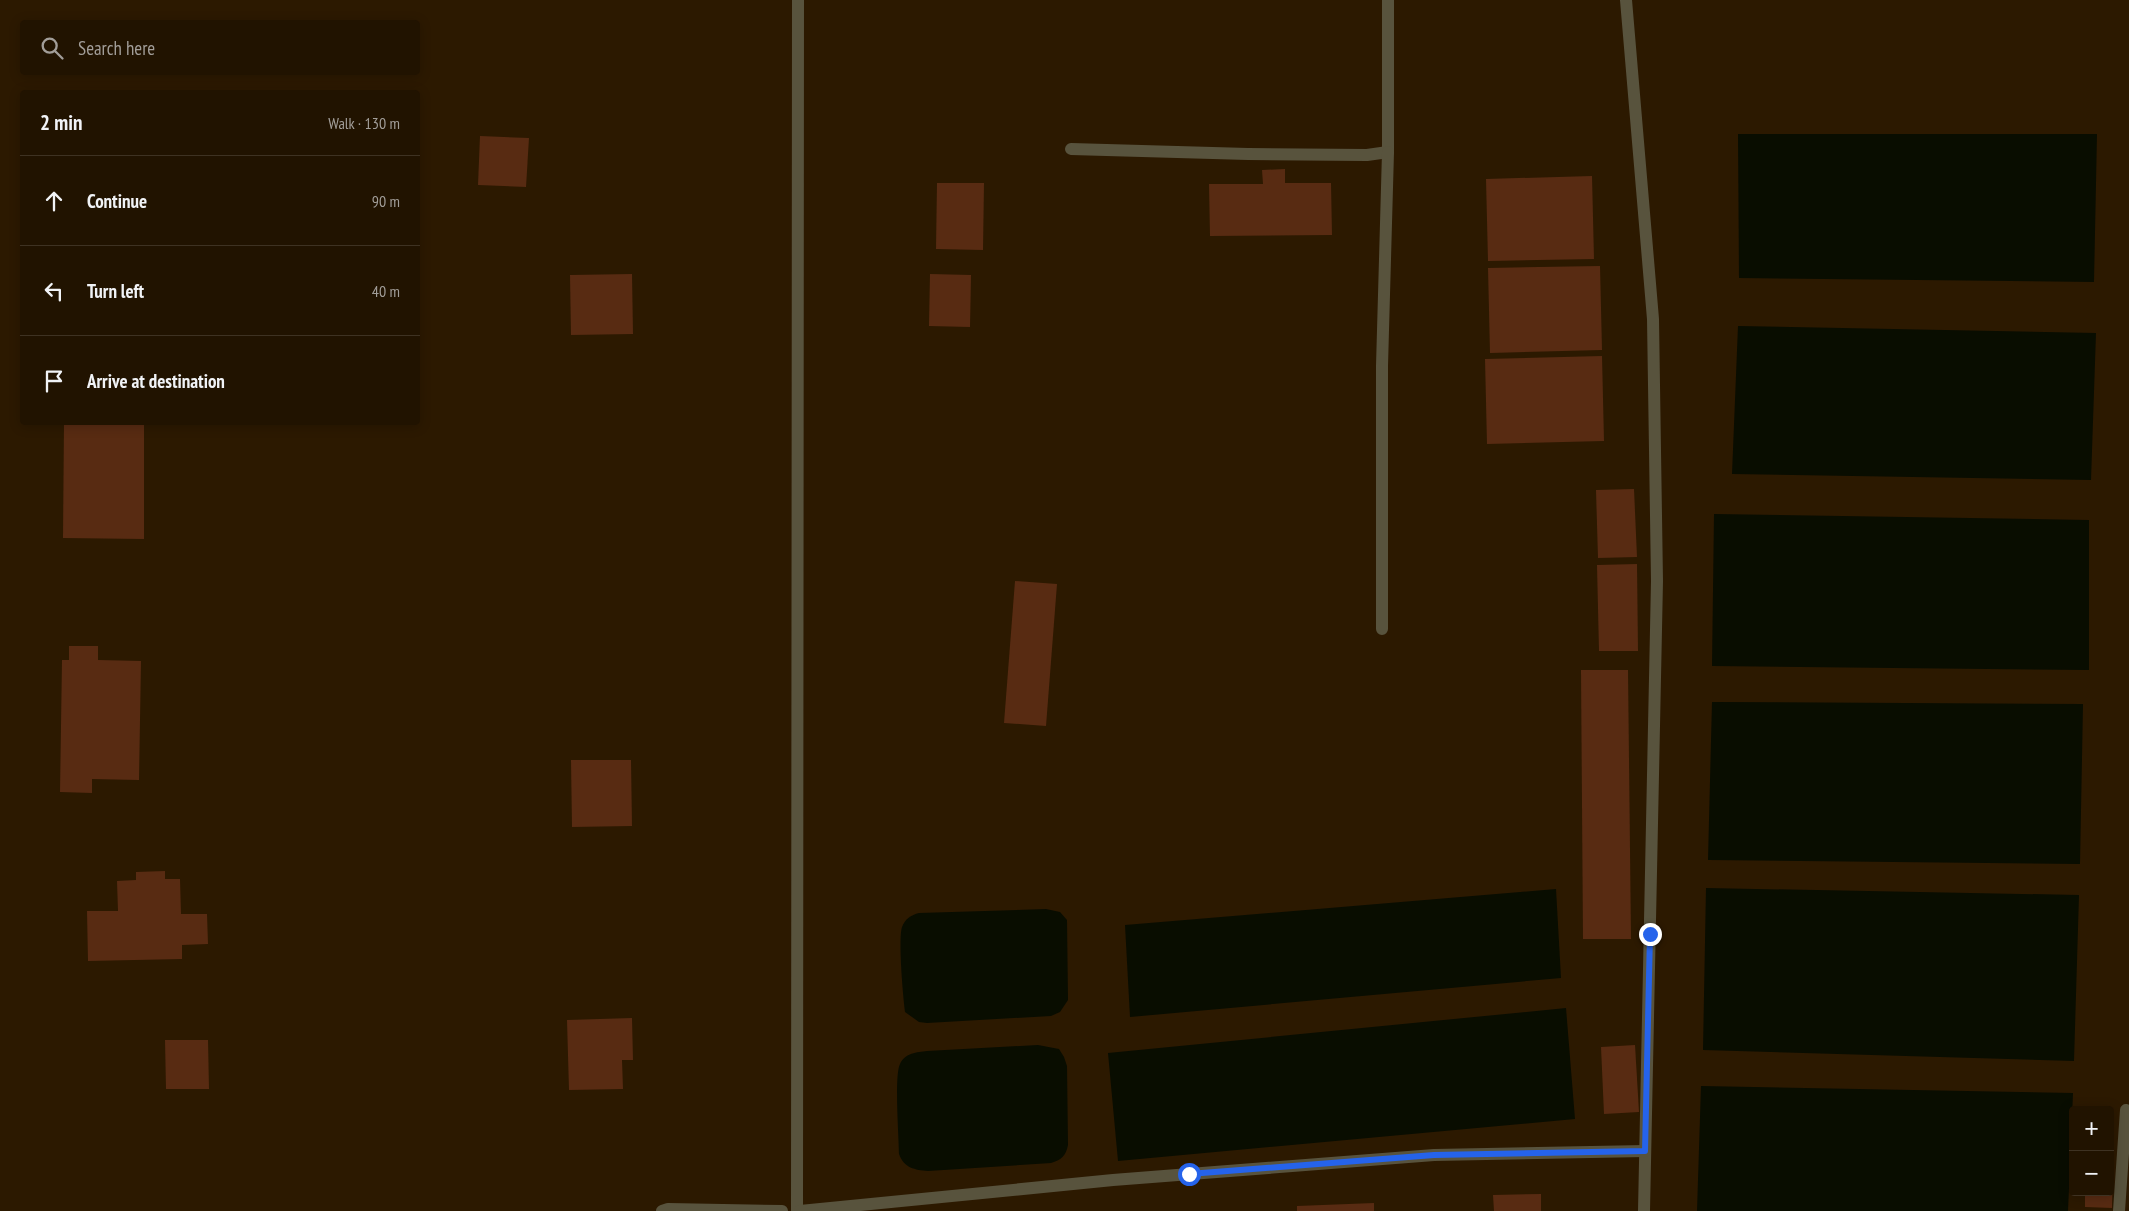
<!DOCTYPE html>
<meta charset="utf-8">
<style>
body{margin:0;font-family:"PT Sans Narrow",sans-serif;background:#291c0a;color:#f1f3f6}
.controls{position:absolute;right:15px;bottom:15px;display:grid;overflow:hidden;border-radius:5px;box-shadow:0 2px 12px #0003}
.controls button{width:45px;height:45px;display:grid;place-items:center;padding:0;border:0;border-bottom:1px solid #3e3222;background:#211300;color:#f1f3f6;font:25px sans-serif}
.stop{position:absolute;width:15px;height:15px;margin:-11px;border:4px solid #2563eb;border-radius:50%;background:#fff}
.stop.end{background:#2563eb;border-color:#fff;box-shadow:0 1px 5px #0008}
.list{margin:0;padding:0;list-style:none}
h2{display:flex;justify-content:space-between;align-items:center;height:65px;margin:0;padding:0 20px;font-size:21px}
h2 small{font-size:16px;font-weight:400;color:#a29e99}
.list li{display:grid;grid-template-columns:32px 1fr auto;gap:15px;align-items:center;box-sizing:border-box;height:90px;padding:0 20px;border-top:1px solid #3e3222}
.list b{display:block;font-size:19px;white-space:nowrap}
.list em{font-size:16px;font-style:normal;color:#a29e99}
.icon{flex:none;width:28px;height:28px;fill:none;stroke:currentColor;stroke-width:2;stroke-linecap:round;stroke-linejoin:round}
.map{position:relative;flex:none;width:2129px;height:1211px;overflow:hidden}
.search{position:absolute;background:#211300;box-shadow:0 2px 12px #0003;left:20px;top:20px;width:400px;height:55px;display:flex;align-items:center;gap:12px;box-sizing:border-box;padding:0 18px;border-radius:5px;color:#a29e99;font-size:19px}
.panel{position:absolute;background:#211300;box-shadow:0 2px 12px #0003;left:20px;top:90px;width:400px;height:335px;border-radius:5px}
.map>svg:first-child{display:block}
.water{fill:#090d00}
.building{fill:#582b12}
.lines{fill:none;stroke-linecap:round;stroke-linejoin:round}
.minor{stroke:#58533d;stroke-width:12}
.route{stroke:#2563eb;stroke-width:6}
</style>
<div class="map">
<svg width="2129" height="1211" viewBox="0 0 2129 1211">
<rect width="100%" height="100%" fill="#2c1900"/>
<g class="water">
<polygon points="1738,134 2097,134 2094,282 1739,278"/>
<polygon points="1738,326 2096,333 2091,480 1732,474"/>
<polygon points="1714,514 2089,520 2089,670 1712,666"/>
<polygon points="1712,702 2083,704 2080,864 1708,860"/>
<polygon points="1706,888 2079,895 2074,1061 1703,1050"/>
<polygon points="1556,889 1561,978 1130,1017 1125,925"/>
<path d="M1046 909 1060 912 1067 920 1068 1000 1060 1012 1051 1016 927 1023 919 1022 905 1012C903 997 898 939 902 927 905 919 911 915 919 913Z"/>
<polygon points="1566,1008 1575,1119 1118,1161 1108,1053"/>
<path d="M1038 1045 1059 1049 1064 1057 1067 1066 1068 1145C1066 1156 1061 1160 1051 1163L928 1171C915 1170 904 1168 899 1154 899 1137 894 1076 900 1064 905 1053 917 1052 927 1051Z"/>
<polygon points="1701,1086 2073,1093 2068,1211 1697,1211"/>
</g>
<g class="building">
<polygon points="480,136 529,138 526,187 478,185"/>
<polygon points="1285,169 1285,183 1331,183 1332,235 1210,236 1209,184 1263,184 1262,170"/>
<polygon points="1592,176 1594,259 1488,261 1486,179"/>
<polygon points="937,183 984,183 983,250 936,249"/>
<polygon points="1600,266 1602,350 1490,353 1488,268"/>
<polygon points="632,274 633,334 571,335 570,275"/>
<polygon points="930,274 971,275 970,327 929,326"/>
<polygon points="1602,356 1604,441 1487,444 1485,359"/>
<polygon points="64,422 144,422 144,539 63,538"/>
<polygon points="1634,489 1637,557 1598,558 1596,490"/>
<polygon points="1637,564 1638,651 1599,651 1597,565"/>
<polygon points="1015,581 1057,584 1046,726 1004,723"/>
<polygon points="69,646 98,646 98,660 141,661 139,780 92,779 92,793 60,792 62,660 69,660"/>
<polygon points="1581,670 1628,670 1631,939 1583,939"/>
<polygon points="571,760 631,760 632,826 572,827"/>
<polygon points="165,871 165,879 180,879 181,914 207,914 208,944 182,945 182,959 88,961 87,911 118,911 117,881 136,880 136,872"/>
<polygon points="632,1018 633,1060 622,1060 623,1089 569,1090 567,1020"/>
<polygon points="165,1040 208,1040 209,1089 166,1089"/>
<polygon points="1635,1045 1639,1112 1604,1114 1601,1047"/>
<polygon points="2110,1152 2113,1152 2112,1208 2085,1207 2085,1192 2110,1192"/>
<polygon points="1541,1194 1541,1211 1494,1211 1493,1195"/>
<polygon points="1374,1203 1374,1211 1297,1211 1297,1206"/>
</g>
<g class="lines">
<g class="minor">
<polyline points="1626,0 1653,319 1657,581 1644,1211"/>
<polyline points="1071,149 1248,154 1367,155 1388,152 1388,0"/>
<polyline points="1382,629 1382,366 1388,152"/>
<polyline points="662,1211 668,1209 782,1211"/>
<polyline points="797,1211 798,0"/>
<polyline points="800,1211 1113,1180 1434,1155 1645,1151"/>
<polyline points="2119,1211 2126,1110"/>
</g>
</g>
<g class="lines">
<polyline class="route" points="1189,1174 1434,1155 1645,1151 1650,934"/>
</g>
</svg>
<div class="controls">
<button>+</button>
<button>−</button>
</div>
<div class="stop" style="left:1189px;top:1174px"></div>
<div class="stop end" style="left:1650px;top:934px"></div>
<div class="search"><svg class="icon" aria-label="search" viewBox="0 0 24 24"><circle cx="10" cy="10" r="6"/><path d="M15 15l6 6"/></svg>Search here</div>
<section class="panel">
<h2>2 min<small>Walk · 130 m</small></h2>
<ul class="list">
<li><svg class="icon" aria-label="ahead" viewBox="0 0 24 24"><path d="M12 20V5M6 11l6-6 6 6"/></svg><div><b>Continue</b></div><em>90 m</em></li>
<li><svg class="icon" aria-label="left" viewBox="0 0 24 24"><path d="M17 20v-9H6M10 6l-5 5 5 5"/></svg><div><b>Turn left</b></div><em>40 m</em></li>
<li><svg class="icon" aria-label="arrive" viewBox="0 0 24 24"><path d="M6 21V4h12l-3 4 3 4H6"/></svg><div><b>Arrive at destination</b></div></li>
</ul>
</section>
</div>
